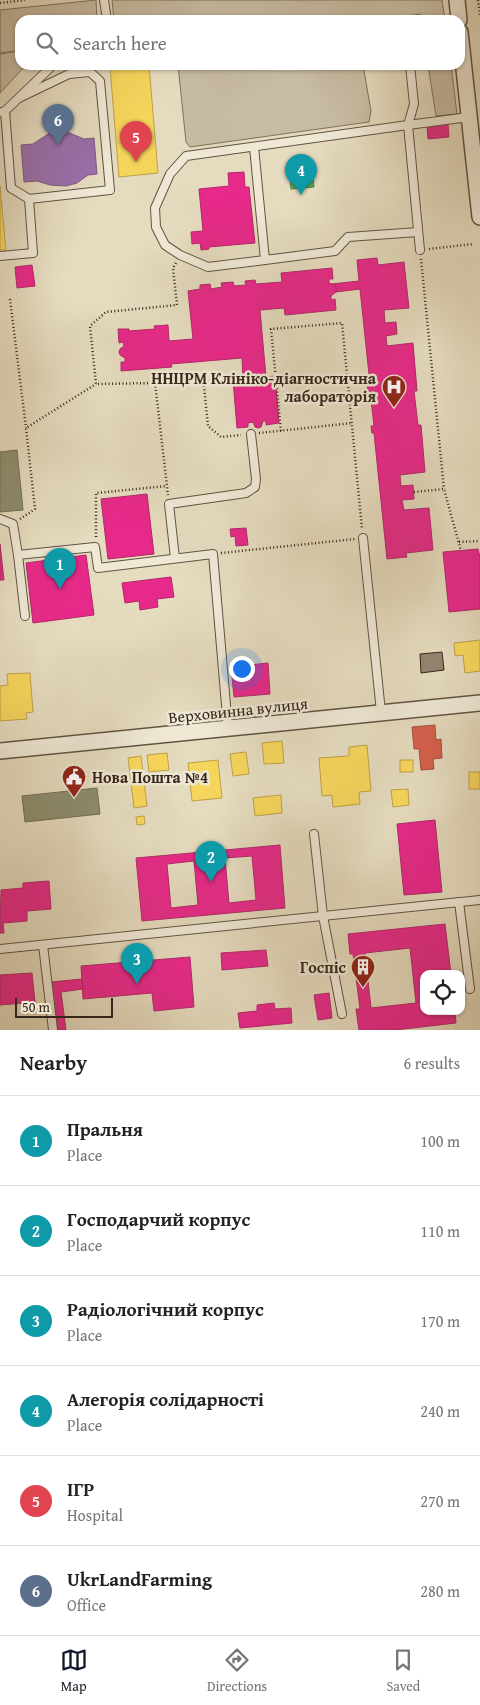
<!DOCTYPE html>
<meta charset="utf-8">
<style>
body{margin:0;font-family:"Gentium Book Plus",serif;background:#f2f2f2;color:#222}
.controls{position:absolute;right:15px;bottom:15px;display:grid;overflow:hidden;border-radius:10px;box-shadow:0 1px 4px #0004}
.controls button{width:45px;height:45px;display:grid;place-items:center;padding:0;border:0;border-bottom:1px solid #e0e0e0;background:#fff;color:#222;font:25px sans-serif}
.scale{position:absolute;left:15px;bottom:12px;width:98px;box-sizing:border-box;padding-left:5px;border:2px solid #37261a;border-top:0;font-size:14px;line-height:18px;white-space:nowrap;color:#37261a;-webkit-text-stroke:4px #eee8d5;paint-order:stroke}
.you{position:absolute;left:241px;top:668px;width:18px;height:18px;margin:-12px;border:4px solid #fff;border-radius:50%;background:#1a73e8;box-shadow:0 0 0 8px #1a73e833}
.badge{display:grid;place-items:center;width:32px;height:32px;border-radius:50%;background:#111827;color:#fff;font-size:16px;font-weight:700}
.pin{position:absolute;translate:-50% -41px;filter:drop-shadow(0 1px 2px #0008)}
.pin::after{content:'';position:absolute;top:26px;width:18px;height:15px;background:inherit;clip-path:polygon(0 0,100% 0,50% 100%)}
.list{margin:0;padding:0;list-style:none}
h2{display:flex;justify-content:space-between;align-items:center;height:65px;margin:0;padding:0 20px;font-size:21px}
h2 small{font-size:16px;font-weight:400;color:#767676}
.list li{display:grid;grid-template-columns:32px 1fr auto;gap:15px;align-items:center;box-sizing:border-box;height:90px;padding:0 20px;border-top:1px solid #e0e0e0}
.list b{display:block;font-size:19px;white-space:nowrap}
.list p{margin:0;font-size:16px;white-space:nowrap;color:#767676}
.list em{font-size:16px;font-style:normal;color:#767676}
.icon{flex:none;width:28px;height:28px;fill:none;stroke:currentColor;stroke-width:2;stroke-linecap:round;stroke-linejoin:round}
.map{position:relative;flex:none;width:480px;height:1030px;overflow:hidden}
.search{position:absolute;background:#fff;box-shadow:0 1px 4px #0004;left:15px;right:15px;top:15px;height:55px;display:flex;align-items:center;gap:12px;box-sizing:border-box;padding:0 18px;border-radius:15px;color:#767676;font-size:19px}
.sheet{height:605px;background:#fff}
nav{display:flex;justify-content:space-around;align-items:center;box-sizing:border-box;height:70px;border-top:1px solid #e0e0e0;background:#fff;font-size:14px;color:#767676}
nav a{display:grid;justify-items:center;gap:2px}
nav .on{color:#111827}
.map>svg:first-child{display:block}
.green{fill:#c7bca3;stroke:#7f715e}
.homes{fill:#f6d55c;stroke:#bda048}
.shops{fill:#d6604d;stroke:#a64f3e}
.offices{fill:#9970ab;stroke:#7c5a80}
.health{fill:#e7298a;stroke:#b22868;fill-rule:evenodd}
.public{fill:#5aae61;stroke:#50854c}
.industry{fill:#8c8c6e;stroke:#726d55}
.building{fill:#918470;stroke:#37261a}
.lines{fill:none;stroke-linecap:round;stroke-linejoin:round}
.service-casing{stroke:#625343;stroke-width:10}
.minor-casing{stroke:#625343;stroke-width:18}
.path{stroke:#37261a;stroke-width:2.5;stroke-dasharray:1 2.5;stroke-linecap:butt}
.service{stroke:#eee8d5;stroke-width:8}
.minor{stroke:#eee8d5;stroke-width:15}
.labels{text-anchor:middle;stroke-width:5;stroke-linejoin:round;paint-order:stroke}
.poi-label{font-size:16px;font-weight:bold;fill:#37261a;stroke:#eee8d5;text-anchor:end}
.street-label{font-size:16px;fill:#37261a;stroke:#eee8d5}
</style>
<div class="map">
<svg width="480" height="1030" viewBox="0 0 480 1030">
<rect width="100%" height="100%" fill="#e5dbbf"/>
<filter id="stains"><feTurbulence type="fractalNoise" baseFrequency=".004" numOctaves="4"/><feColorMatrix values="0 0 0 0 .2 0 0 0 0 .09 0 0 0 0 .02 0 0 0 .5 -.17"/></filter>
<radialGradient id="worn" r=".72"><stop offset=".6" stop-color="#630" stop-opacity="0"/><stop offset="1" stop-color="#630" stop-opacity=".3"/></radialGradient>
<g class="green">
<polygon points="96,0 97,20 20,20 20,50 0,53 0,10"/>
<polygon points="112,0 442,0 445,20 421,20 420,14 385,20 114,20"/>
<polygon points="20,51 20,65 26,65 0,93 0,54"/>
<polygon points="178,65 363,65 371,111 369,122 190,147 186,142"/>
<polygon points="428,65 451,65 457,114 436,116"/>
</g>
<g class="homes">
<polygon points="138,65 149,65 158,173 119,177 110,67"/>
<polygon points="0,186 6,250 0,250"/>
<polygon points="480,640 480,671 465,673 463,655 455,656 454,643"/>
<polygon points="30,673 33,712 26,713 27,719 0,721 0,686 8,685 7,674"/>
<polygon points="282,741 284,763 264,764 262,743"/>
<polygon points="367,745 371,791 359,792 360,804 333,807 332,795 322,796 319,758 349,756 349,747"/>
<polygon points="246,752 249,774 233,776 230,754"/>
<polygon points="167,753 169,770 149,772 147,755"/>
<polygon points="141,756 147,806 134,808 128,758"/>
<polygon points="218,760 222,798 192,801 188,763"/>
<rect x="400" y="760" width="13" height="12"/>
<rect x="469" y="772" width="11" height="17"/>
<polygon points="408,789 409,805 393,807 391,790"/>
<polygon points="281,795 282,813 255,816 253,798"/>
<polygon points="144,816 145,824 137,825 136,817"/>
</g>
<polygon class="shops" points="435,725 436,740 441,739 442,758 433,759 434,769 421,770 419,749 414,749 412,727"/>
<polygon class="offices" points="59,131 67,132 84,139 94,138 97,174 88,175 77,183 66,186 50,185 37,181 24,182 21,145 33,144 51,132"/>
<g class="health">
<polygon points="448,124 449,137 428,139 427,126"/>
<polygon points="244,172 245,187 249,187 255,243 209,247 209,249 201,250 200,243 192,244 191,232 203,231 199,189 229,186 228,173"/>
<polygon points="377,258 378,265 404,262 409,308 384,310 385,323 396,322 397,334 386,336 387,346 413,343 417,391 414,391 418,425 421,425 425,472 400,475 401,486 413,485 414,499 402,500 404,510 429,508 433,550 406,553 407,557 387,559 374,433 372,433 371,426 374,426 370,391 368,392 367,384 370,384 360,289 336,292 336,288 332,284 359,281 357,260"/>
<polygon points="32,265 35,286 17,288 15,267"/>
<polygon points="332,268 333,279 329,279 329,283 335,285 336,288 336,292 331,296 331,300 335,299 336,310 285,315 284,308 260,310 266,377 275,376 279,423 266,425 266,421 263,421 261,427 258,428 255,427 253,422 248,423 248,427 237,428 233,380 243,379 242,358 171,364 172,367 121,371 121,362 125,362 125,358 120,355 119,352 120,349 124,346 123,342 119,343 118,329 129,329 129,331 155,329 154,326 168,325 169,341 193,339 188,291 200,289 200,285 210,284 211,289 222,287 221,283 233,282 234,286 246,285 245,281 255,280 256,284 282,282 281,273"/>
<polygon points="147,494 154,554 108,559 101,499"/>
<polygon points="246,528 248,545 236,546 235,536 231,537 230,529"/>
<polygon points="0,544 4,580 0,580"/>
<polygon points="478,549 480,557 480,609 449,612 443,552"/>
<polygon points="86,555 94,615 33,623 26,563"/>
<polygon points="171,577 174,597 157,599 158,607 140,610 139,601 125,603 122,583"/>
<polygon points="268,663 270,694 234,697 231,667"/>
<polygon points="435,820 442,892 404,895 397,824"/>
<path d="M280 845 285 908 142 921 136 858ZM252 856 256 900 229 903 225 858ZM194 861 198 905 171 908 167 864Z"/>
<polygon points="49,881 51,909 27,911 27,921 3,923 4,933 0,933 1,890 23,888 23,883"/>
<path d="M445 924 451 974H424V1011H455L456 1023 395 1030H359L356 1009H360L353 954H350L348 934ZM410 948 416 1003 371 1008 365 953Z"/>
<polygon points="266,950 268,966 222,970 221,953"/>
<polygon points="190,957 194,1007 154,1011 152,993 83,999 81,966"/>
<polygon points="32,973 35,1002 0,1005 0,975"/>
<polygon points="82,979 83,989 61,992 66,1030 57,1030 51,982"/>
<polygon points="329,993 332,1018 318,1020 314,995"/>
<polygon points="274,1003 275,1009 291,1008 292,1023 240,1028 238,1013 257,1011 257,1005"/>
</g>
<polygon class="public" points="313,176 314,187 291,189 290,178"/>
<g class="industry">
<polygon points="17,450 23,510 0,512 0,452"/>
<polygon points="97,788 100,814 25,822 22,796"/>
</g>
<polygon class="building" points="442,652 444,670 421,673 420,654"/>
<g class="lines">
<defs>
<g id="service">
<polyline points="104,0 107,20"/>
<polyline points="410,65 414,104 408,125 469,117"/>
<polyline points="19,98 69,74 90,72 100,81 110,190 29,199"/>
<polyline points="2,112 5,111 53,65"/>
<polyline points="254,147 265,260 335,251 348,237 418,232"/>
<polyline points="0,256 33,253 29,199 11,188 5,111"/>
<polyline points="265,260 208,267 180,255 165,245 156,227 155,208 170,174 186,156 408,125 420,250"/>
<polyline points="0,519 13,524 18,555 95,547 98,568 213,554 228,728"/>
<polyline points="363,538 381,712"/>
<polyline points="18,555 25,616"/>
<polyline points="175,558 169,504 246,493 255,487 256,479 251,434"/>
<polyline points="314,834 323,916 342,1014"/>
<polyline points="459,902 470,989"/>
<polyline points="43,945 53,1030"/>
<polyline points="0,949 480,900"/>
</g>
<g id="minor">
<polyline points="457,0 459,20"/>
<polyline points="460,32 480,217"/>
<polyline points="0,751 480,703"/>
</g>
</defs>
<use href="#service" class="service-casing"/>
<use href="#minor" class="minor-casing"/>
<g class="path">
<polyline points="478,0 480,15"/>
<polyline points="0,3 25,0"/>
<polyline points="429,249 473,244"/>
<polyline points="421,259 444,489"/>
<polyline points="176,263 173,268 177,305 106,312 90,326 96,384 155,383 203,376 208,426 221,437 241,435"/>
<polyline points="10,299 26,428"/>
<polyline points="155,383 168,495"/>
<polyline points="281,431 271,329 342,323 362,529"/>
<polyline points="259,433 352,423"/>
<polyline points="414,492 444,489 461,551"/>
<polyline points="20,519 35,509 26,428 96,384"/>
<polyline points="96,537 96,493 167,486"/>
<polyline points="459,542 480,541"/>
<polyline points="221,553 355,539"/>
</g>
<use href="#service" class="service"/>
<use href="#minor" class="minor"/>
</g>
<defs>
<symbol id="hospital-pin" viewBox="-11 -11 22 30"><path d="M0 17L-7.5 6A9.5 9.5 0 1 1 7.5 6Z" fill="#8f2418" stroke="#eee8d5"/><path d="M-5-5h3v3.5h4V-5h3V5h-3V1.5h-4V5h-3Z" fill="#fff"/></symbol>
<symbol id="civic-pin" viewBox="-11 -11 22 30"><path d="M0 17L-7.5 6A9.5 9.5 0 1 1 7.5 6Z" fill="#8f2418" stroke="#eee8d5"/><path d="M-.6-6.5H3V-4.5H.6V-3L4-1V1h2V6H-6V1h2V-1L-.6-3ZM-1.2 2.5V6h2.4V2.5Z" fill="#fff"/></symbol>
<symbol id="building-pin" viewBox="-11 -11 22 30"><path d="M0 17L-7.5 6A9.5 9.5 0 1 1 7.5 6Z" fill="#8f2418" stroke="#eee8d5"/><path d="M-4-6H4V6H1V3H-1V6H-4ZM-2.5-4.3h1.7v1.8h-1.7ZM.8-4.3h1.7v1.8H.8ZM-2.5-1h1.7V.8h-1.7ZM.8-1h1.7V.8H.8Z" fill="#fff"/></symbol>
</defs>
<g fill-rule="evenodd">
<use href="#hospital-pin" x="380" y="373" width="28" height="38"/>
<use href="#civic-pin" x="60" y="763" width="28" height="38"/>
<use href="#building-pin" x="349" y="953" width="28" height="38"/>
</g>
<g class="labels">
<g class="poi-label">
<text x="376" y="384">ННЦРМ Клініко-діагностична<tspan x="376" dy="18">лабораторія</tspan></text>
<text x="92" y="783" text-anchor="start">Нова Пошта №4</text>
<text x="346" y="973">Госпіс</text>
</g>
<g class="street-label">
<text transform="translate(238 710) rotate(-6)" y="6">Верховинна вулиця</text>
</g>
</g>
<rect width="100%" height="100%" filter="url(#stains)"/>
<rect width="100%" height="100%" fill="url(#worn)"/>
</svg>
<div class="controls">
<button><svg class="icon" aria-label="locate" viewBox="0 0 24 24"><circle cx="12" cy="12" r="6"/><path d="M12 2v4M12 18v4M2 12h4M18 12h4"/></svg></button>
</div>
<div class="scale">50 m</div>
<div class="you"></div>
<div class="pin badge" style="left:60px;top:589px;background:#0f9aa8">1</div>
<div class="pin badge" style="left:211px;top:882px;background:#0f9aa8">2</div>
<div class="pin badge" style="left:137px;top:984px;background:#0f9aa8">3</div>
<div class="pin badge" style="left:301px;top:195px;background:#0f9aa8">4</div>
<div class="pin badge" style="left:136px;top:162px;background:#e0444e">5</div>
<div class="pin badge" style="left:58px;top:145px;background:#5c6f8a">6</div>
<div class="search"><svg class="icon" aria-label="search" viewBox="0 0 24 24"><circle cx="10" cy="10" r="6"/><path d="M15 15l6 6"/></svg>Search here</div>
</div>
<section class="sheet">
<h2>Nearby<small>6 results</small></h2>
<ul class="list">
<li><span class="badge" style="background:#0f9aa8">1</span><div><b>Пральня</b><p>Place</p></div><em>100 m</em></li>
<li><span class="badge" style="background:#0f9aa8">2</span><div><b>Господарчий корпус</b><p>Place</p></div><em>110 m</em></li>
<li><span class="badge" style="background:#0f9aa8">3</span><div><b>Радіологічний корпус</b><p>Place</p></div><em>170 m</em></li>
<li><span class="badge" style="background:#0f9aa8">4</span><div><b>Алегорія солідарності</b><p>Place</p></div><em>240 m</em></li>
<li><span class="badge" style="background:#e0444e">5</span><div><b>ІГР</b><p>Hospital</p></div><em>270 m</em></li>
<li><span class="badge" style="background:#5c6f8a">6</span><div><b>UkrLandFarming</b><p>Office</p></div><em>280 m</em></li>
</ul>
</section>
<nav>
<a class="on"><svg class="icon" aria-label="map" viewBox="0 0 24 24"><path d="M3 6l6-2 6 2 6-2v14l-6 2-6-2-6 2zM9 4v14M15 6v14"/></svg>Map</a>
<a><svg class="icon" aria-label="directions" viewBox="0 0 24 24"><path d="M12 3l9 9-9 9-9-9zM9 14v-3h6M13 9l2 2-2 2"/></svg>Directions</a>
<a><svg class="icon" aria-label="saved" viewBox="0 0 24 24"><path d="M7 4h10v16l-5-4-5 4z"/></svg>Saved</a>
</nav>
